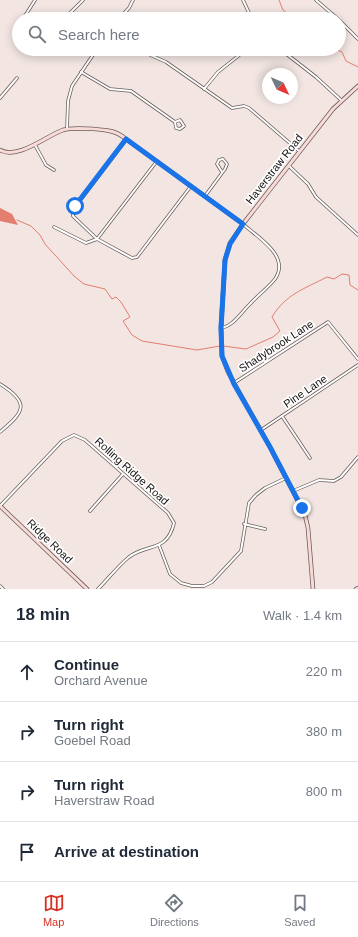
<!DOCTYPE html>
<meta charset="utf-8">
<style>
body{margin:0;font-family:Arial,sans-serif;background:#f2f2f3;color:#1f2937}
.compass{position:absolute;left:262px;top:68px;width:36px;height:36px;border-radius:50%;background:#fff;box-shadow:0 2px 10px #0003;rotate:134deg}
.stop{position:absolute;width:12px;height:12px;margin:-9px;border:3px solid #1a73e8;border-radius:50%;background:#fff}
.stop.end{background:#1a73e8;border-color:#fff;box-shadow:0 1px 4px #0008}
.list{margin:0;padding:0;list-style:none}
h2{display:flex;justify-content:space-between;align-items:center;height:52px;margin:0;padding:0 16px;font-size:17px}
h2 small{font-size:13px;font-weight:400;color:#747a83}
.list li{display:grid;grid-template-columns:26px 1fr auto;gap:12px;align-items:center;box-sizing:border-box;height:60px;padding:0 16px;border-top:1px solid #e0e1e3}
.list b{display:block;font-size:15px;white-space:nowrap}
.list p{margin:0;font-size:13px;white-space:nowrap;color:#747a83}
.list em{font-size:13px;font-style:normal;color:#747a83}
.icon{flex:none;width:22px;height:22px;fill:none;stroke:currentColor;stroke-width:2;stroke-linecap:round;stroke-linejoin:round}
.map{position:relative;flex:none;width:358px;height:589px;overflow:hidden}
.search{position:absolute;background:#fff;box-shadow:0 2px 10px #0003;left:12px;right:12px;top:12px;height:44px;display:flex;align-items:center;gap:10px;box-sizing:border-box;padding:0 14px;border-radius:22px;color:#747a83;font-size:15px}
.sheet{height:292px;background:#fff}
nav{display:flex;justify-content:space-around;align-items:center;box-sizing:border-box;height:56px;border-top:1px solid #e0e1e3;background:#fff;font-size:11px;color:#747a83}
nav a{display:grid;justify-items:center;gap:2px}
nav .on{color:#d93025}
.map>svg:first-child{display:block}
.water{fill:#e47e6f}
.lines{fill:none;stroke-linecap:round;stroke-linejoin:round}
.stream{stroke:#e47e6f;stroke-width:1}
.street-casing{stroke:#685d5b;stroke-width:3.5}
.secondary-casing{stroke:#685d5b;stroke-width:4.5}
.street{stroke:#fff;stroke-width:2}
.secondary{stroke:#fadad6;stroke-width:3}
.route{stroke:#1a73e8;stroke-width:5}
.labels{text-anchor:middle;stroke-width:3.5;stroke-linejoin:round;paint-order:stroke}
.street-label{font-size:11px;fill:#151010;stroke:#fff}
</style>
<div class="map">
<svg width="358" height="589" viewBox="0 0 358 589">
<rect width="100%" height="100%" fill="#f2e5e2"/>
<polygon class="water" points="0,208 12,214 18,225 0,221"/>
<g class="lines">
<g class="stream">
<polyline points="279,0 283,10 294,19"/>
<polyline points="336,49 342,52 346,61 358,67"/>
<polyline points="17,220 31,226 40,235 45,244 74,276 84,284 105,289 112,299 116,297 121,302 130,317 123,321 132,335 142,341 197,350 220,346"/>
<path d="M223 346 246 349 273 337 280 331 272 317C286 294 304 289 327 277L334 279 342 274 349 275 350 285 358 290"/>
</g>
<defs>
<g id="street">
<polyline points="243,0 252,19"/>
<polyline points="316,0 338,19"/>
<polyline points="23,19 35,0"/>
<polyline points="64,19 83,0"/>
<polyline points="119,19 129,8 133,0"/>
<polyline points="339,20 358,39"/>
<polyline points="137,49 166,62 232,108 244,106 249,108 299,151"/>
<polyline points="280,49 316,77 341,100"/>
<polyline points="81,72 110,89 131,91 175,122 176,128 180,129 184,126 180,120 175,122"/>
<polyline points="204,89 218,72 247,49"/>
<polyline points="0,98 17,78"/>
<polyline points="67,129 68,101 72,86 97,49"/>
<polyline points="126,140 73,210 73,216 97,239 132,258 137,257 191,186"/>
<polyline points="35,145 46,165 54,170"/>
<polyline points="289,166 308,184 316,197 358,235"/>
<polyline points="205,196 225,169 227,164 223,159 219,160 217,164 222,172"/>
<polyline points="54,227 86,243 97,239 157,161"/>
<path d="M221 328C234 326 242 311 251 303 258 295 268 288 275 279 291 256 257 237 243 224"/>
<polyline points="234,383 328,322 358,359"/>
<path d="M0 384C31 403 24 412 0 432"/>
<polyline points="282,416 310,458"/>
<polyline points="261,430 358,365"/>
<polyline points="293,491 319,480 334,481 341,477 358,457"/>
<path d="M0 506 62 441 74 435 85 440 168 513 174 523C167 553 147 543 129 557 118 566 108 579 98 589"/>
<polyline points="90,511 123,474"/>
<polyline points="244,524 265,529"/>
<polyline points="159,545 170,574 181,583 192,586 204,586 212,582 241,551 249,503 256,495 265,488 286,478"/>
<polyline points="0,586 3,589"/>
</g>
<g id="secondary">
<path d="M0 150C18 160 46 136 63 130 73 127 99 129 110 131 116 132 121 135 126 139L243 224"/>
<polyline points="0,506 87,589"/>
<polyline points="313,589 308,528 305,515 270,447 228,372 222,356 221,328 225,260 230,243 243,224 333,109 358,86"/>
<polyline points="356,589 358,588"/>
</g>
</defs>
<use href="#street" class="street-casing"/>
<use href="#secondary" class="secondary-casing"/>
<use href="#street" class="street"/>
<use href="#secondary" class="secondary"/>
</g>
<g class="lines">
<polyline class="route" points="75,206 126,139 243,224 230,244 225,260 221,328 222,356 234,384 270,447 302,508"/>
</g>
<g class="labels">
<g class="street-label">
<text transform="translate(274 169) rotate(-52)" y="4">Haverstraw Road</text>
<text transform="translate(276 346) rotate(-33)" y="4">Shadybrook Lane</text>
<text transform="translate(305 391) rotate(-34)" y="4">Pine Lane</text>
<text transform="translate(132 471) rotate(42)" y="4">Rolling Ridge Road</text>
<text transform="translate(50 541) rotate(44)" y="4">Ridge Road</text>
</g>
</g>
</svg>
<svg class="compass" viewBox="-18 -18 36 36"><path d="M0-13l5 13h-10z" fill="#e53935"/><path d="M0 13l5-13h-10z" fill="#747a83"/></svg>
<div class="stop" style="left:75px;top:206px"></div>
<div class="stop end" style="left:302px;top:508px"></div>
<div class="search"><svg class="icon" aria-label="search" viewBox="0 0 24 24"><circle cx="10" cy="10" r="6"/><path d="M15 15l6 6"/></svg>Search here</div>
</div>
<section class="sheet">
<h2>18 min<small>Walk · 1.4 km</small></h2>
<ul class="list">
<li><svg class="icon" aria-label="ahead" viewBox="0 0 24 24"><path d="M12 20V5M6 11l6-6 6 6"/></svg><div><b>Continue</b><p>Orchard Avenue</p></div><em>220 m</em></li>
<li><svg class="icon" aria-label="right" viewBox="0 0 24 24"><path d="M7 20v-9h11M14 6l5 5-5 5"/></svg><div><b>Turn right</b><p>Goebel Road</p></div><em>380 m</em></li>
<li><svg class="icon" aria-label="right" viewBox="0 0 24 24"><path d="M7 20v-9h11M14 6l5 5-5 5"/></svg><div><b>Turn right</b><p>Haverstraw Road</p></div><em>800 m</em></li>
<li><svg class="icon" aria-label="arrive" viewBox="0 0 24 24"><path d="M6 21V4h12l-3 4 3 4H6"/></svg><div><b>Arrive at destination</b></div></li>
</ul>
</section>
<nav>
<a class="on"><svg class="icon" aria-label="map" viewBox="0 0 24 24"><path d="M3 6l6-2 6 2 6-2v14l-6 2-6-2-6 2zM9 4v14M15 6v14"/></svg>Map</a>
<a><svg class="icon" aria-label="directions" viewBox="0 0 24 24"><path d="M12 3l9 9-9 9-9-9zM9 14v-3h6M13 9l2 2-2 2"/></svg>Directions</a>
<a><svg class="icon" aria-label="saved" viewBox="0 0 24 24"><path d="M7 4h10v16l-5-4-5 4z"/></svg>Saved</a>
</nav>
